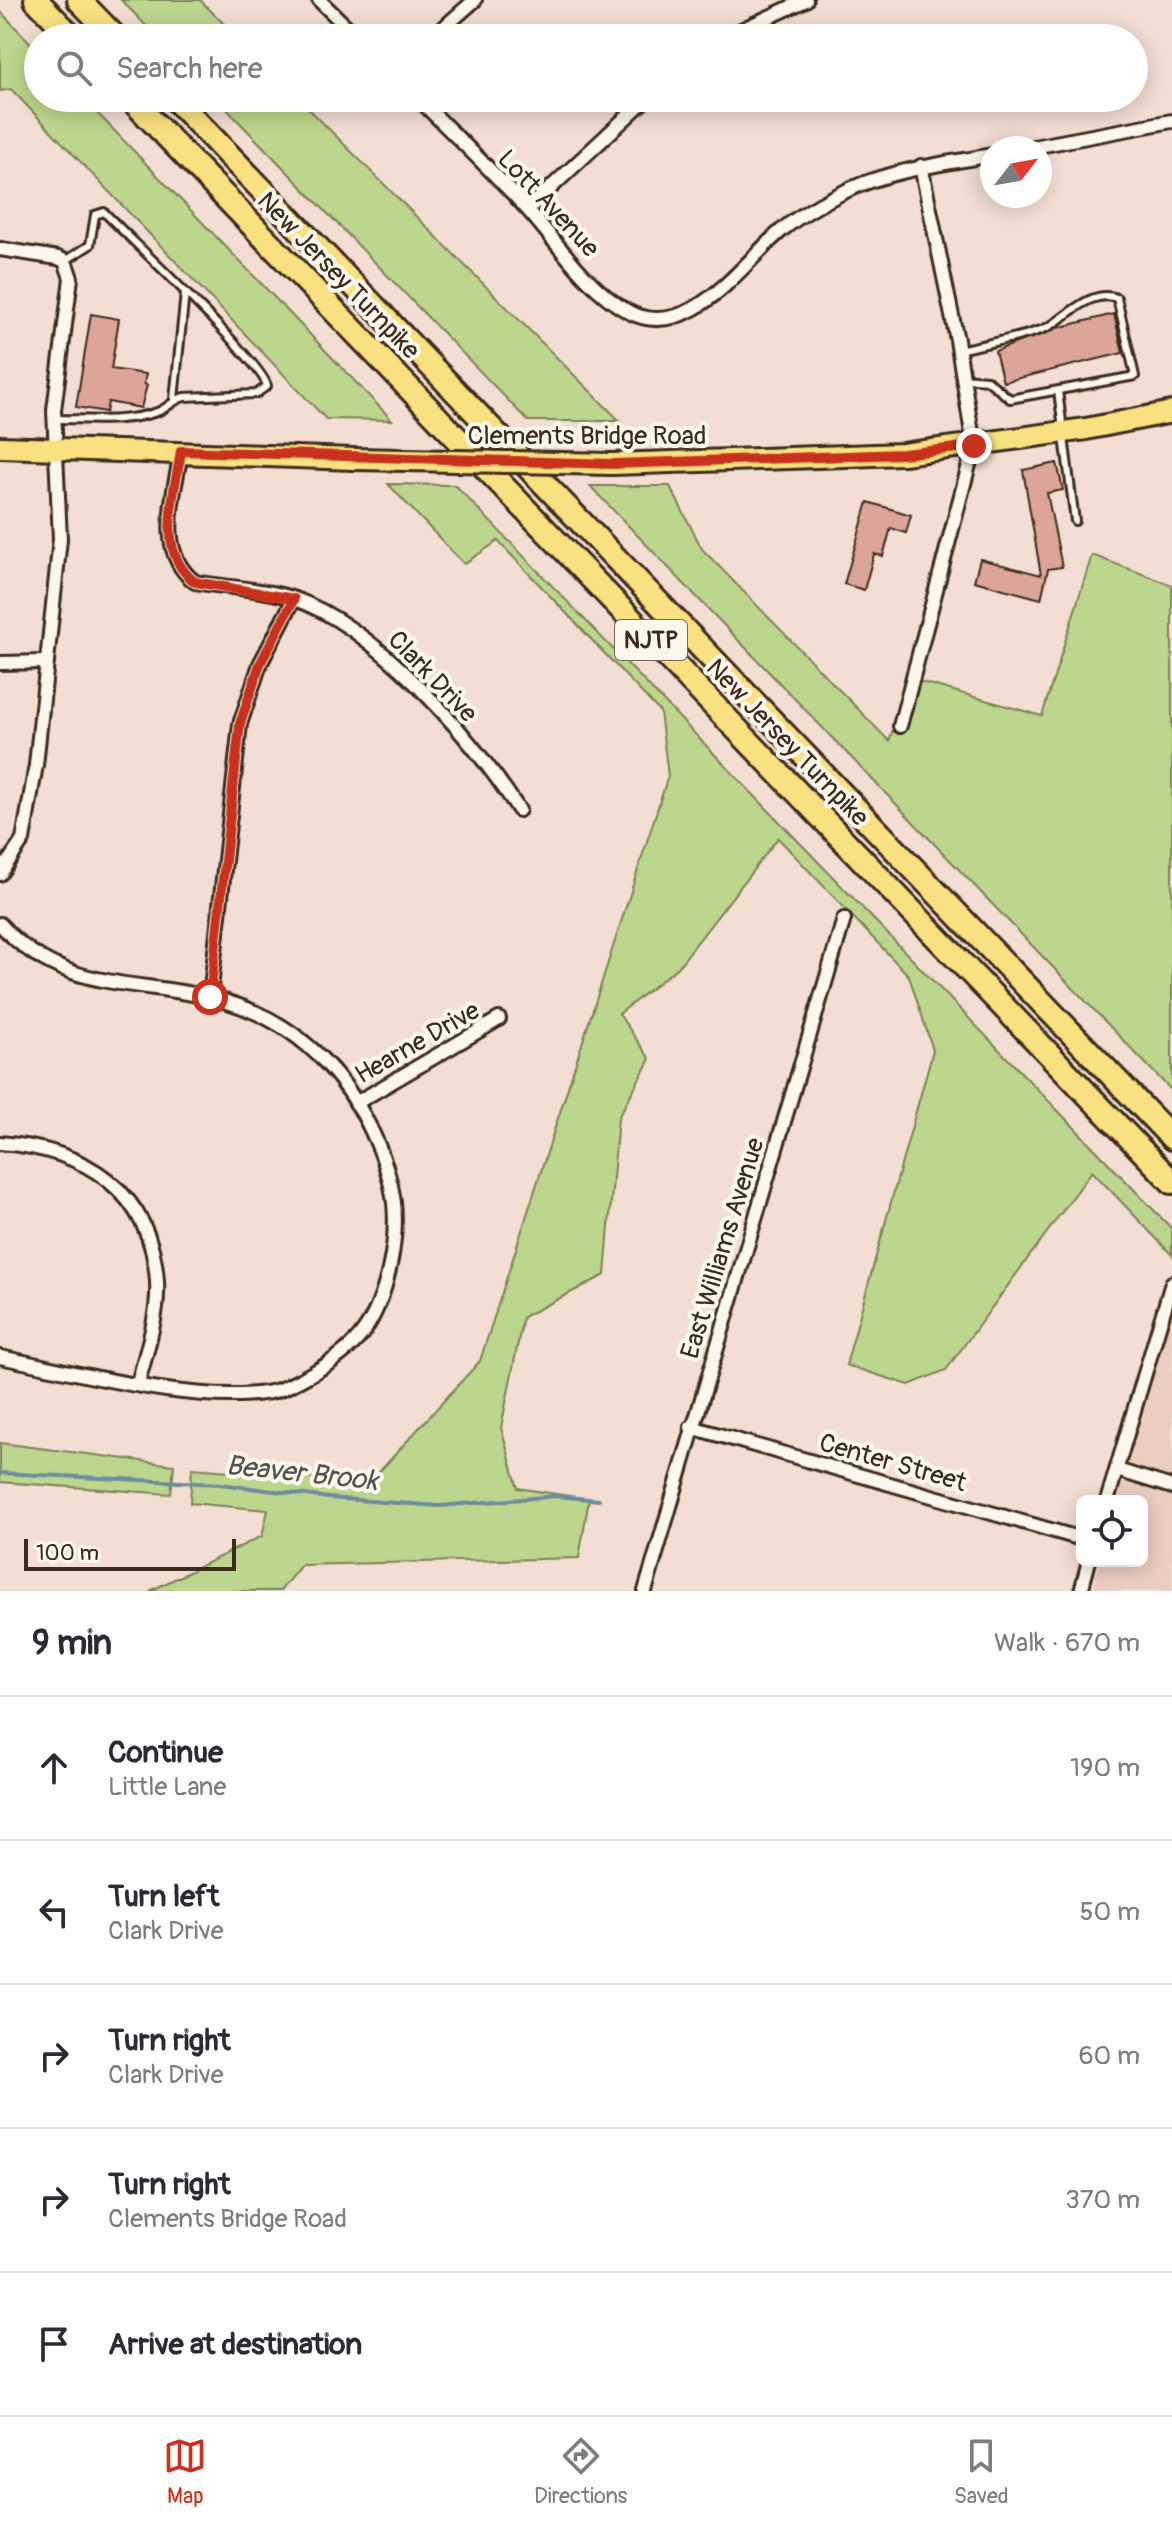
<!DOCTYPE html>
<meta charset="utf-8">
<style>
body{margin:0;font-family:Pangolin,sans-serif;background:#f7f7f7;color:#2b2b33}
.controls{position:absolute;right:24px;bottom:24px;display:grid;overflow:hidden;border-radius:12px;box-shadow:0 4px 20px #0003}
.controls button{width:72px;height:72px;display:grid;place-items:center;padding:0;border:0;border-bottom:2px solid #e1e1e2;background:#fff;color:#2b2b33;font:40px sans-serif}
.compass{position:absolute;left:980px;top:136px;width:72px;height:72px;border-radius:50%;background:#fff;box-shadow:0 4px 20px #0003;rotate:59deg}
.scale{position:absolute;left:24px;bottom:20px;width:212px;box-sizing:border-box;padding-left:8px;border:4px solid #3b2a1e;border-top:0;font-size:22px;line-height:28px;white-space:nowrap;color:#3b2a1e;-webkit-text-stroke:6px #fbf7ec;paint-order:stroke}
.stop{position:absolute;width:24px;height:24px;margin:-18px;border:6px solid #c8321e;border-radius:50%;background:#fff}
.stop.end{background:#c8321e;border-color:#fff;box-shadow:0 2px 8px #0008}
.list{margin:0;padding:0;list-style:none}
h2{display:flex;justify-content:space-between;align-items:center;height:104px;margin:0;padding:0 32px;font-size:34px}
h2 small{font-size:26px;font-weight:400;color:#7c7c81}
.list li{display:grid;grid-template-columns:52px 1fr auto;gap:24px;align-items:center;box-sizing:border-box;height:144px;padding:0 32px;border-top:2px solid #e1e1e2}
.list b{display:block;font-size:30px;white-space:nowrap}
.list p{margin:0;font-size:26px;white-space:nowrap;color:#7c7c81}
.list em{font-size:26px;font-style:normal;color:#7c7c81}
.icon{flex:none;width:44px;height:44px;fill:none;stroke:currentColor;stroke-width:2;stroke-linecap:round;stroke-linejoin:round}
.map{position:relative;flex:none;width:1172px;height:1591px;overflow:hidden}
.search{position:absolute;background:#fff;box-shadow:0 4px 20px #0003;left:24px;right:24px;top:24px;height:88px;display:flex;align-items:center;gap:20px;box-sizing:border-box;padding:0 28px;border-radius:44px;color:#7c7c81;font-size:30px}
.sheet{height:824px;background:#fff}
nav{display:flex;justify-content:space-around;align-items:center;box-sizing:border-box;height:112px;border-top:2px solid #e1e1e2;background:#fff;font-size:22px;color:#7c7c81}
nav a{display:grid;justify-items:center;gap:4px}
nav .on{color:#c8321e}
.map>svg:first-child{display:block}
.built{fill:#eccdc2}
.green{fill:#bcd68d;stroke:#7c8056;stroke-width:2}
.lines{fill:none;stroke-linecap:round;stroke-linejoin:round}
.stream{stroke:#6e8c9c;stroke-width:4}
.building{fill:#dda499;stroke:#3b2a1e;stroke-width:2}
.lane-casing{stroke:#3b2a1e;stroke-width:12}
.street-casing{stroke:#3b2a1e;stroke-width:18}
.primary-casing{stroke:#3b2a1e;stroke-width:26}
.highway-casing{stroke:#3b2a1e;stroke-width:28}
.lane{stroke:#fbf7ec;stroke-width:6}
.street{stroke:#fbf7ec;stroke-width:12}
.primary{stroke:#f9e181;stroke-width:20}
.highway{stroke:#f9e181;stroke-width:22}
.primary-bridge-casing{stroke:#3b2a1e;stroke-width:26;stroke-linecap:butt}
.primary-bridge{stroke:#f9e181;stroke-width:20}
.route{stroke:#c8321e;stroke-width:10}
.labels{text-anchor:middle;stroke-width:8;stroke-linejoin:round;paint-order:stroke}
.shield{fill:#fbf7ec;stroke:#75685c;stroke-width:2}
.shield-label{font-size:24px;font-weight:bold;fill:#3b2a1e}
.street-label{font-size:26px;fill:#3b2a1e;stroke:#fbf7ec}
.water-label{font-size:28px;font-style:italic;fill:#505352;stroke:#fbf7ec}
</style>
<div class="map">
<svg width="1172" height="1591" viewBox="0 0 1172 1591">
<rect width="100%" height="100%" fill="#f2ded3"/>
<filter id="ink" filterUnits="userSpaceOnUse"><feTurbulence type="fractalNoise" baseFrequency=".0125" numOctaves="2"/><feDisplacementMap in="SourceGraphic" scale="16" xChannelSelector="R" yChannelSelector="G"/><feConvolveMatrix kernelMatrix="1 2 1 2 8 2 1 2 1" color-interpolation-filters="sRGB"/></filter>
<g filter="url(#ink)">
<polygon class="built" points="1172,1298 1172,1591 1093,1591 1101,1561 1142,1561 1142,1501 1112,1501"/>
<g class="green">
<polygon points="121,0 200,0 238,38 158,38"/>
<polygon points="0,11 38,51 38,98 83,98 392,420 326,419 11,89 0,91"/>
<polygon points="216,98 298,98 620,421 528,421"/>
<polygon points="388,484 455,485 1172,1229 1172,1255 1092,1171 946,1370 909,1385 846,1365 933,1050 909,976 778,838 678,967 619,1014 650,1059 618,1118 605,1275 523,1317 501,1428 518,1488 589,1499 579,1558 301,1565 280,1591 150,1591 262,1536 268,1510 190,1503 192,1468 370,1482 480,1361 668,776 660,712 498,541 464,564"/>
<polygon points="590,486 670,486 702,549 889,741 911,679 1042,716 1092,555 1172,585 1172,1091"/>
<polygon points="0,1443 174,1465 171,1494 0,1482"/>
</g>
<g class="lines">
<polyline class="stream" points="0,1473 220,1484 329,1498 439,1506 556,1496 599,1500"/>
</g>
<g class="building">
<polygon points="91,314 119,319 111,369 146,374 144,384 147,385 141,408 108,402 106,412 76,407"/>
<polygon points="1114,314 1123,353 1003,382 995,351 1057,328"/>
<polygon points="1057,463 1063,490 1047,493 1062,567 1048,569 1041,599 974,581 980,559 1041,575 1023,470"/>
<polygon points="868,502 911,515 906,533 891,528 883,556 874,554 864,590 844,584"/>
</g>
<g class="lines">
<defs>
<g id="lane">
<path d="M959 350C982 344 1032 336 1050 326 1070 314 1092 289 1117 298L1135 376 1010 399 987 380 963 378"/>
<polyline points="1058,391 1075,521"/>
<polyline points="174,399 185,293"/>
<path d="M55 419C88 419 125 423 157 412 168 408 173 400 184 397L256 394 267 386C263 363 130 239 104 212L95 215 90 245 65 261"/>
</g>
<g id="street">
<polyline points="319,0 358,38"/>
<polyline points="432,38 475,0"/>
<polyline points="724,38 806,0"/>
<path d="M418 98C455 136 494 172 529 211 559 245 588 289 627 311 689 345 741 264 782 230 802 213 827 200 850 189 895 169 944 164 992 155"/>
<polyline points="1028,148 1172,121"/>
<polyline points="528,209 647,98"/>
<polyline points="0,249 58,258 65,261 71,278 54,410 60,539 36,765 23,840 0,874"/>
<path d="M181 451C175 494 154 551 195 582 227 588 261 588 292 598 376 626 471 737 519 810"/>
<polyline points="0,663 47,662"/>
<polyline points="900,726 974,446 957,340 921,166"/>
<path d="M0 924C60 992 134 979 212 998 256 1008 295 1030 326 1063 359 1097 388 1155 394 1203 398 1242 387 1298 364 1331 349 1352 325 1367 302 1379 294 1383 284 1389 275 1391 202 1407 76 1372 0 1357"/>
<polyline points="210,997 240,724 260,664 294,599"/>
<polyline points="356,1103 499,1019"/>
<path d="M0 1143C84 1149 151 1190 157 1281 159 1316 146 1351 138 1384"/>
<polyline points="691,1427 1082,1539"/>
<polyline points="1117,1470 1172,1487"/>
<polyline points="1107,1501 1172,1283"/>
<polyline points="645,1591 844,919"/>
<polyline points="1081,1591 1089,1561"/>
</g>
<g id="primary">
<polyline points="0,447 354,459"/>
<polyline points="613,464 903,454 1086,429 1172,412"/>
</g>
<g id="highway">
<polyline points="36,0 73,38"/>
<polyline points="79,0 116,38"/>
<polyline points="130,98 1172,1182"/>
<polyline points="174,98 1172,1138"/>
</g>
</defs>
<use href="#lane" class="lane-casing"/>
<use href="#street" class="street-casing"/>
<use href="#primary" class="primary-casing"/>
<use href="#highway" class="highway-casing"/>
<use href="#lane" class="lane"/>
<use href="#street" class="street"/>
<use href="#primary" class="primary"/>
<use href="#highway" class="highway"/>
<defs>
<polyline id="primary-bridge" points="354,459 613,464"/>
</defs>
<use href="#primary-bridge" class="primary-bridge-casing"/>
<use href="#primary-bridge" class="primary-bridge"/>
</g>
</g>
<g class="lines" filter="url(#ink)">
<path class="route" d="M210 997 240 724 260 664 294 599 195 582C154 551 175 494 181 451L613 464 903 454 974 446"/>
</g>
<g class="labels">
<rect class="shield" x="615" y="620" width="72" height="40" rx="6"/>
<g class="shield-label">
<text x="651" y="648">NJTP</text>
</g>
<g class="street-label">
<text transform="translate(549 203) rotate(47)" y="9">Lott Avenue</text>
<text transform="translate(339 275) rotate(46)" y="9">New Jersey Turnpike</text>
<text x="587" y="444">Clements Bridge Road</text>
<text transform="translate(433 676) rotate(46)" y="9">Clark Drive</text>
<text transform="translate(788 742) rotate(46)" y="9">New Jersey Turnpike</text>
<text transform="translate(417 1042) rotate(-30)" y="9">Hearne Drive</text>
<text transform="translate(722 1248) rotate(-73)" y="9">East Williams Avenue</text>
<text transform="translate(893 1462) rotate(16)" y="9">Center Street</text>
</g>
<g class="water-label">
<text transform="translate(302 1472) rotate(6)" y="10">Beaver Brook</text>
</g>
</g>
</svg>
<div class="controls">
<button><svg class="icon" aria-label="locate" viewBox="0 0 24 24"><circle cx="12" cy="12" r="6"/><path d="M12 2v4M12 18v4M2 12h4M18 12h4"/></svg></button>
</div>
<svg class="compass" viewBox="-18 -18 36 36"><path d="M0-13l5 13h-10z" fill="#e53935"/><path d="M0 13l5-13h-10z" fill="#7c7c81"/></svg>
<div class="scale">100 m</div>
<div class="stop" style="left:210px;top:997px"></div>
<div class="stop end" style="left:974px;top:446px"></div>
<div class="search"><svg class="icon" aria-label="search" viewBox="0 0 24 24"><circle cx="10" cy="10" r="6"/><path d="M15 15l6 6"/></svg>Search here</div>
</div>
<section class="sheet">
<h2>9 min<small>Walk · 670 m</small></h2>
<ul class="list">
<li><svg class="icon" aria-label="ahead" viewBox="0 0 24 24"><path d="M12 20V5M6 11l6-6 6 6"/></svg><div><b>Continue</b><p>Little Lane</p></div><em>190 m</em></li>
<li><svg class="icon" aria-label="left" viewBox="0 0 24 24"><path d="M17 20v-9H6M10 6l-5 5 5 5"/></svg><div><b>Turn left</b><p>Clark Drive</p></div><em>50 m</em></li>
<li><svg class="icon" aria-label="right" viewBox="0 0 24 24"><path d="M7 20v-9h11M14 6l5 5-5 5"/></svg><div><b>Turn right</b><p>Clark Drive</p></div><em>60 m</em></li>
<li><svg class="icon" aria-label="right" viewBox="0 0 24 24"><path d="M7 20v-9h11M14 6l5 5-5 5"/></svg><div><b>Turn right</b><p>Clements Bridge Road</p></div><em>370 m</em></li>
<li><svg class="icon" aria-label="arrive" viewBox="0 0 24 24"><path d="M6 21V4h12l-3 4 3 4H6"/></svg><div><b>Arrive at destination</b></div></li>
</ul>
</section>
<nav>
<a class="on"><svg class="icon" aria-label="map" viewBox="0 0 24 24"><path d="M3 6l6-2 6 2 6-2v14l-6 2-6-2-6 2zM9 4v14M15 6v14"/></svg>Map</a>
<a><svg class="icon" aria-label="directions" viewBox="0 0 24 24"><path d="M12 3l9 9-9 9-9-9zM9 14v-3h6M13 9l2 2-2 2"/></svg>Directions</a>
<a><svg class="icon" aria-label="saved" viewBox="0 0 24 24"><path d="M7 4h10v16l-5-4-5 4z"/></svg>Saved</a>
</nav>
